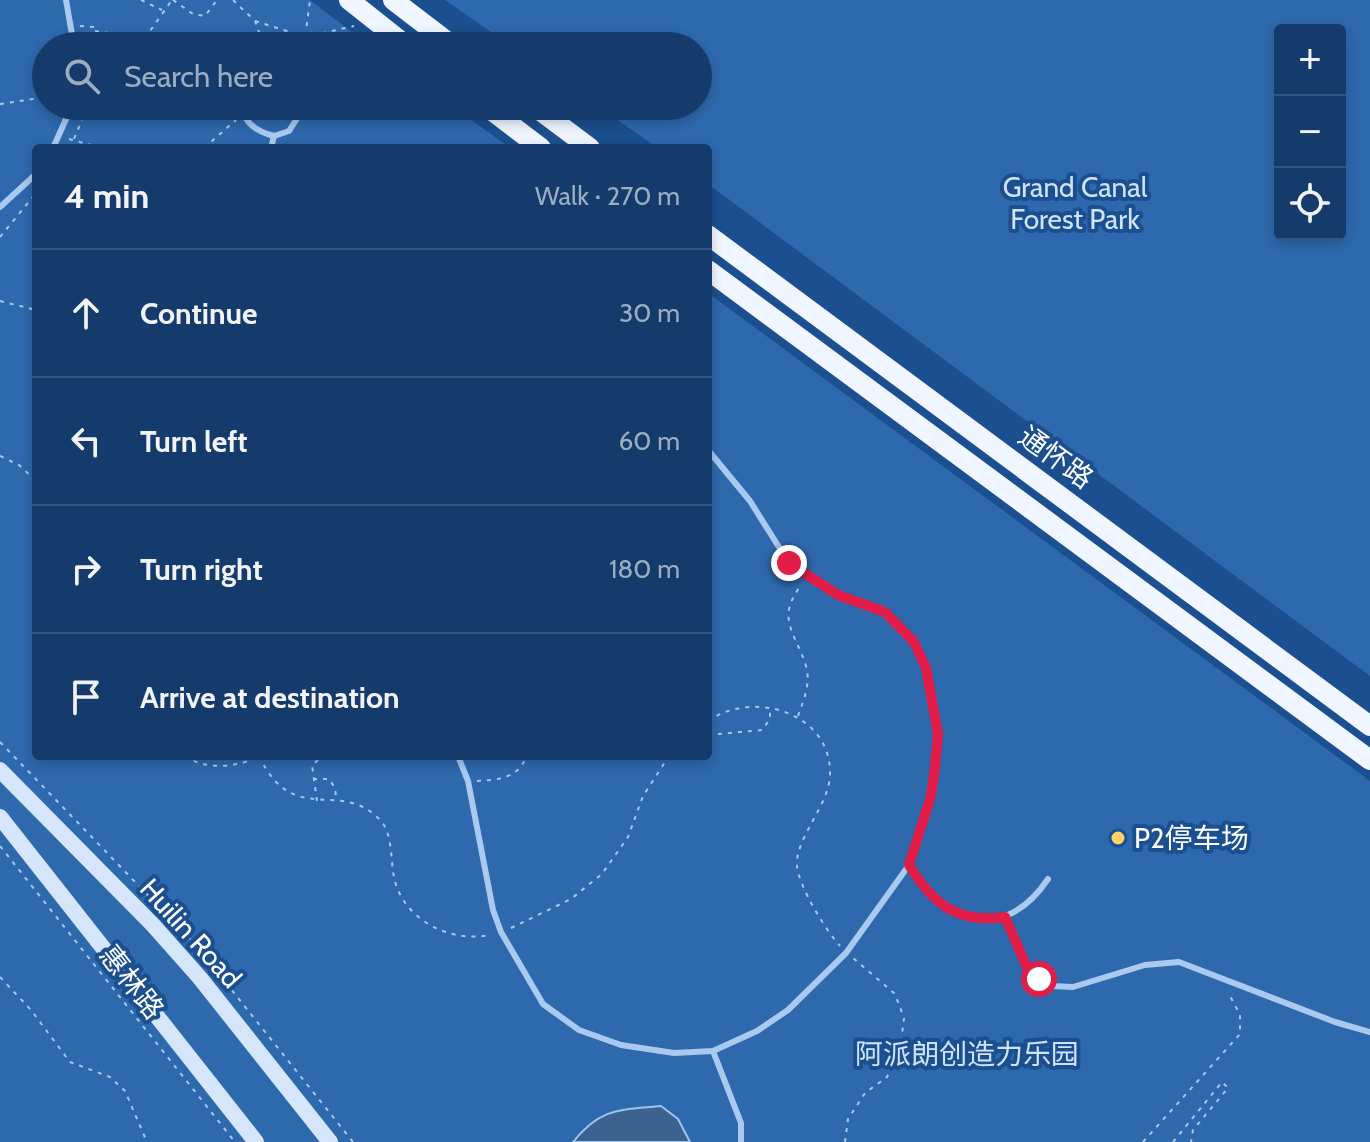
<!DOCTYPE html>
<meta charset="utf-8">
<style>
body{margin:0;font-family:Cabin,"Noto Sans SC",sans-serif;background:#214673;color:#f1f3f6}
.controls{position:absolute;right:24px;top:24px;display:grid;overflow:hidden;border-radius:8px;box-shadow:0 4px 12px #0003}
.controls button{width:72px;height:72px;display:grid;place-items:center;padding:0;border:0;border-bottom:2px solid #33557e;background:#143b6b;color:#f1f3f6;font:40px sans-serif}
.stop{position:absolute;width:24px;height:24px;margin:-18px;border:6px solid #e11d48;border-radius:50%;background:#fff}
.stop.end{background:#e11d48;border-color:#fff;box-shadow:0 2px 8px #0008}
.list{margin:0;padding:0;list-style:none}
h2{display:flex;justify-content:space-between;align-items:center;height:104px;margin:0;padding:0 32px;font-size:34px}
h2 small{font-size:26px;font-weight:400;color:#9dadc1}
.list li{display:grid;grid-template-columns:52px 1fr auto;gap:24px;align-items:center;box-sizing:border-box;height:128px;padding:0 32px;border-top:2px solid #33557e}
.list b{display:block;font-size:30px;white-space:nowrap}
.list em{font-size:26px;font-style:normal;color:#9dadc1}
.icon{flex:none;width:44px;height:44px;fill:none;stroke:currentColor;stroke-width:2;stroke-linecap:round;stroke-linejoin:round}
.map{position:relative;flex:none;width:1370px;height:1142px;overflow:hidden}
.search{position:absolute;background:#143b6b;box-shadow:0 4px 12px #0003;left:32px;top:32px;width:680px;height:88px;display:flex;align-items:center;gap:20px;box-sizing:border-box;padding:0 28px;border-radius:44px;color:#9dadc1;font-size:30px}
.panel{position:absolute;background:#143b6b;box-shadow:0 4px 12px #0003;left:32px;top:144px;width:680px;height:616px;border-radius:8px}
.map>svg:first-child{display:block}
.green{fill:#2e69ad;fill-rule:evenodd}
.water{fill:#3c6290;stroke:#9cc4f0;stroke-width:2}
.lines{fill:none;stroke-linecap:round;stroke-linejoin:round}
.path{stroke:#a9c9ee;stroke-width:2;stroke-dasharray:4 6;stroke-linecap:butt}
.lane{stroke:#a9c9ee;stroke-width:6}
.secondary{stroke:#d6e6fa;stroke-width:16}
.primary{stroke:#f0f6ff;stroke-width:20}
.route{stroke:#e11d48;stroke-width:10}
.poi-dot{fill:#ffd166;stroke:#1b4f8f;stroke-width:3}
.labels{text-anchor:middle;stroke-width:8;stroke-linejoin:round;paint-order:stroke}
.park-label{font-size:28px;fill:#cfe3fa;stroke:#1b4f8f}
.street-label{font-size:28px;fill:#fff;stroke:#1b4f8f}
.poi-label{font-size:28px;fill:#fff;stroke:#1b4f8f;text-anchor:start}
</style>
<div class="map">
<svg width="1370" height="1142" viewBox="0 0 1370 1142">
<rect width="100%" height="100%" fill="#1b4f8f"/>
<g class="green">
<polygon points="0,0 310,0 370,46 46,46 46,106 452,106 510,148 36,148 36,756 708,756 708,293 1370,781 1370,1142 0,1142"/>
<path d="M445 0H1370V676L708 184V148H658L597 106H698V46H511ZM1280 30H1340V234H1280Z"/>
</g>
<path class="water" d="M661 1106 678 1119 690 1142H573C601 1107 620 1110 661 1106Z"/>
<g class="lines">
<g class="path">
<polyline points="141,0 162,10"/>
<polyline points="173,0 193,14 205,16 217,0"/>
<polyline points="233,0 255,21 264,46"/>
<polyline points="255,21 306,37 354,26"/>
<polyline points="80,26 95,27 94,46"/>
<polyline points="95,31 145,38 172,0"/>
<polyline points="304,46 310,0"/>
<polyline points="0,104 46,97"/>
<polyline points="69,139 102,148"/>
<polyline points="70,148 88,106"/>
<polyline points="204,148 236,120"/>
<polyline points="0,237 36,193"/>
<polyline points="0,301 36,310"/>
<polyline points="0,456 19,465 36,481"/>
<path d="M798 716C804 699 811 683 806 666 795 631 775 619 802 584"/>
<path d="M708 721C754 689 832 713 830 775 829 806 795 838 797 866 799 887 825 929 840 946"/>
<polyline points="708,735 762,730 770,719 770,709"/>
<polyline points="0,742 195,944 353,1142"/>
<path d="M185 756C204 770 239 768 259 756"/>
<path d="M259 756C294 829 339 777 380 820 396 837 388 869 398 890 413 925 455 942 489 935"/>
<polyline points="313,779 329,779 335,788 336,798"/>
<path d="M477 781C497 780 520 778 526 756"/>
<polyline points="317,801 312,765 323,756"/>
<polyline points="0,846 235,1142"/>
<polyline points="511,928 571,899 602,874 628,837 643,796 669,756"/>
<polyline points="0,977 31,1010 70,1062 110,1077 125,1091 147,1142"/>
<polyline points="845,1142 848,1119 865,1093 887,1077 900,1051 904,1018 895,994 853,958"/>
<polyline points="1143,1142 1240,1034 1240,1015 1229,994"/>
<polyline points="1173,1142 1222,1082 1228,1088 1193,1130 1191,1142"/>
</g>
<g class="lane">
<polyline points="66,0 74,46"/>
<path d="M242 106C244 124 258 132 274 136L289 131 305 106"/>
<polyline points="53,148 72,106"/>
<polyline points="271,148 274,136"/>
<polyline points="0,207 36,174"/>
<polyline points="458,756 468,781 493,910 501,932 543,1004 579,1030 621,1045 674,1053 713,1051 757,1031 788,1010 846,953 909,865 931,796 938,734 926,668 914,642 885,612 838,595 789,563 750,501 708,450"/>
<path d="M909 865C945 925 1004 944 1048 879"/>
<polyline points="1005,917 1026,965 1052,986 1073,987 1145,965 1179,962 1335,1022 1370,1032"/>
<polyline points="713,1051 741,1123 741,1142"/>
</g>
<g class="secondary">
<polyline points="0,770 153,925 200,978 330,1142"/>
<polyline points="0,817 256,1142"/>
</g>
<g class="primary">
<polyline points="349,0 407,46"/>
<polyline points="393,0 453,46"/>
<polyline points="486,106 541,148"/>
<polyline points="534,106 590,148"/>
<polyline points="708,235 1370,726"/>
<polyline points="708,270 1370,760"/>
</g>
</g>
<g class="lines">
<path class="route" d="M789 563 838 595 885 612 914 642 926 668 938 734 935 767 931 796 909 865C933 904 957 924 1005 917L1026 965 1039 979"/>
</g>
<circle class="poi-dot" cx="1118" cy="838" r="8"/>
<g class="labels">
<g class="park-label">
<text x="1075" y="197">Grand Canal<tspan x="1075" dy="32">Forest Park</tspan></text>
<text x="967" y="1064">阿派朗创造力乐园</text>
</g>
<g class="street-label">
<text transform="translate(1056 457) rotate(36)" y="10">通怀路</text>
<text transform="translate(191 933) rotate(48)" y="10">Huilin Road</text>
<text transform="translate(132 982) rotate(52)" y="10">惠林路</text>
</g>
<g class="poi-label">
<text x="1134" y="848">P2停车场</text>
</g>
</g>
</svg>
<div class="controls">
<button>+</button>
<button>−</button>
<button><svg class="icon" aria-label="locate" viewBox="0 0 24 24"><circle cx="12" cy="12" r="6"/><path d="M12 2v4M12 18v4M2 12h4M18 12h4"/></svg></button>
</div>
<div class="stop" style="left:1039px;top:979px"></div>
<div class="stop end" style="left:789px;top:563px"></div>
<div class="search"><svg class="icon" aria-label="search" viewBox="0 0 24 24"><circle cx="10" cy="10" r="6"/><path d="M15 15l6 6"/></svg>Search here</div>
<section class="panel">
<h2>4 min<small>Walk · 270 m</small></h2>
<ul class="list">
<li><svg class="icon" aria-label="ahead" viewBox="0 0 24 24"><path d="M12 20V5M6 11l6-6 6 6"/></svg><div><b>Continue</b></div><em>30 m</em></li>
<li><svg class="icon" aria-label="left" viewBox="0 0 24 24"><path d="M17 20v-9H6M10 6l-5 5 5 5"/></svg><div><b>Turn left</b></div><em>60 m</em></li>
<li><svg class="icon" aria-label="right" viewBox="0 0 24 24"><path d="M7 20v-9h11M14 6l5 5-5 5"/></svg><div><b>Turn right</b></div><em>180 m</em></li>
<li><svg class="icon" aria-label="arrive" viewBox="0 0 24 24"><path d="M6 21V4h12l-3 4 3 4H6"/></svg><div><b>Arrive at destination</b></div></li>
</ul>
</section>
</div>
